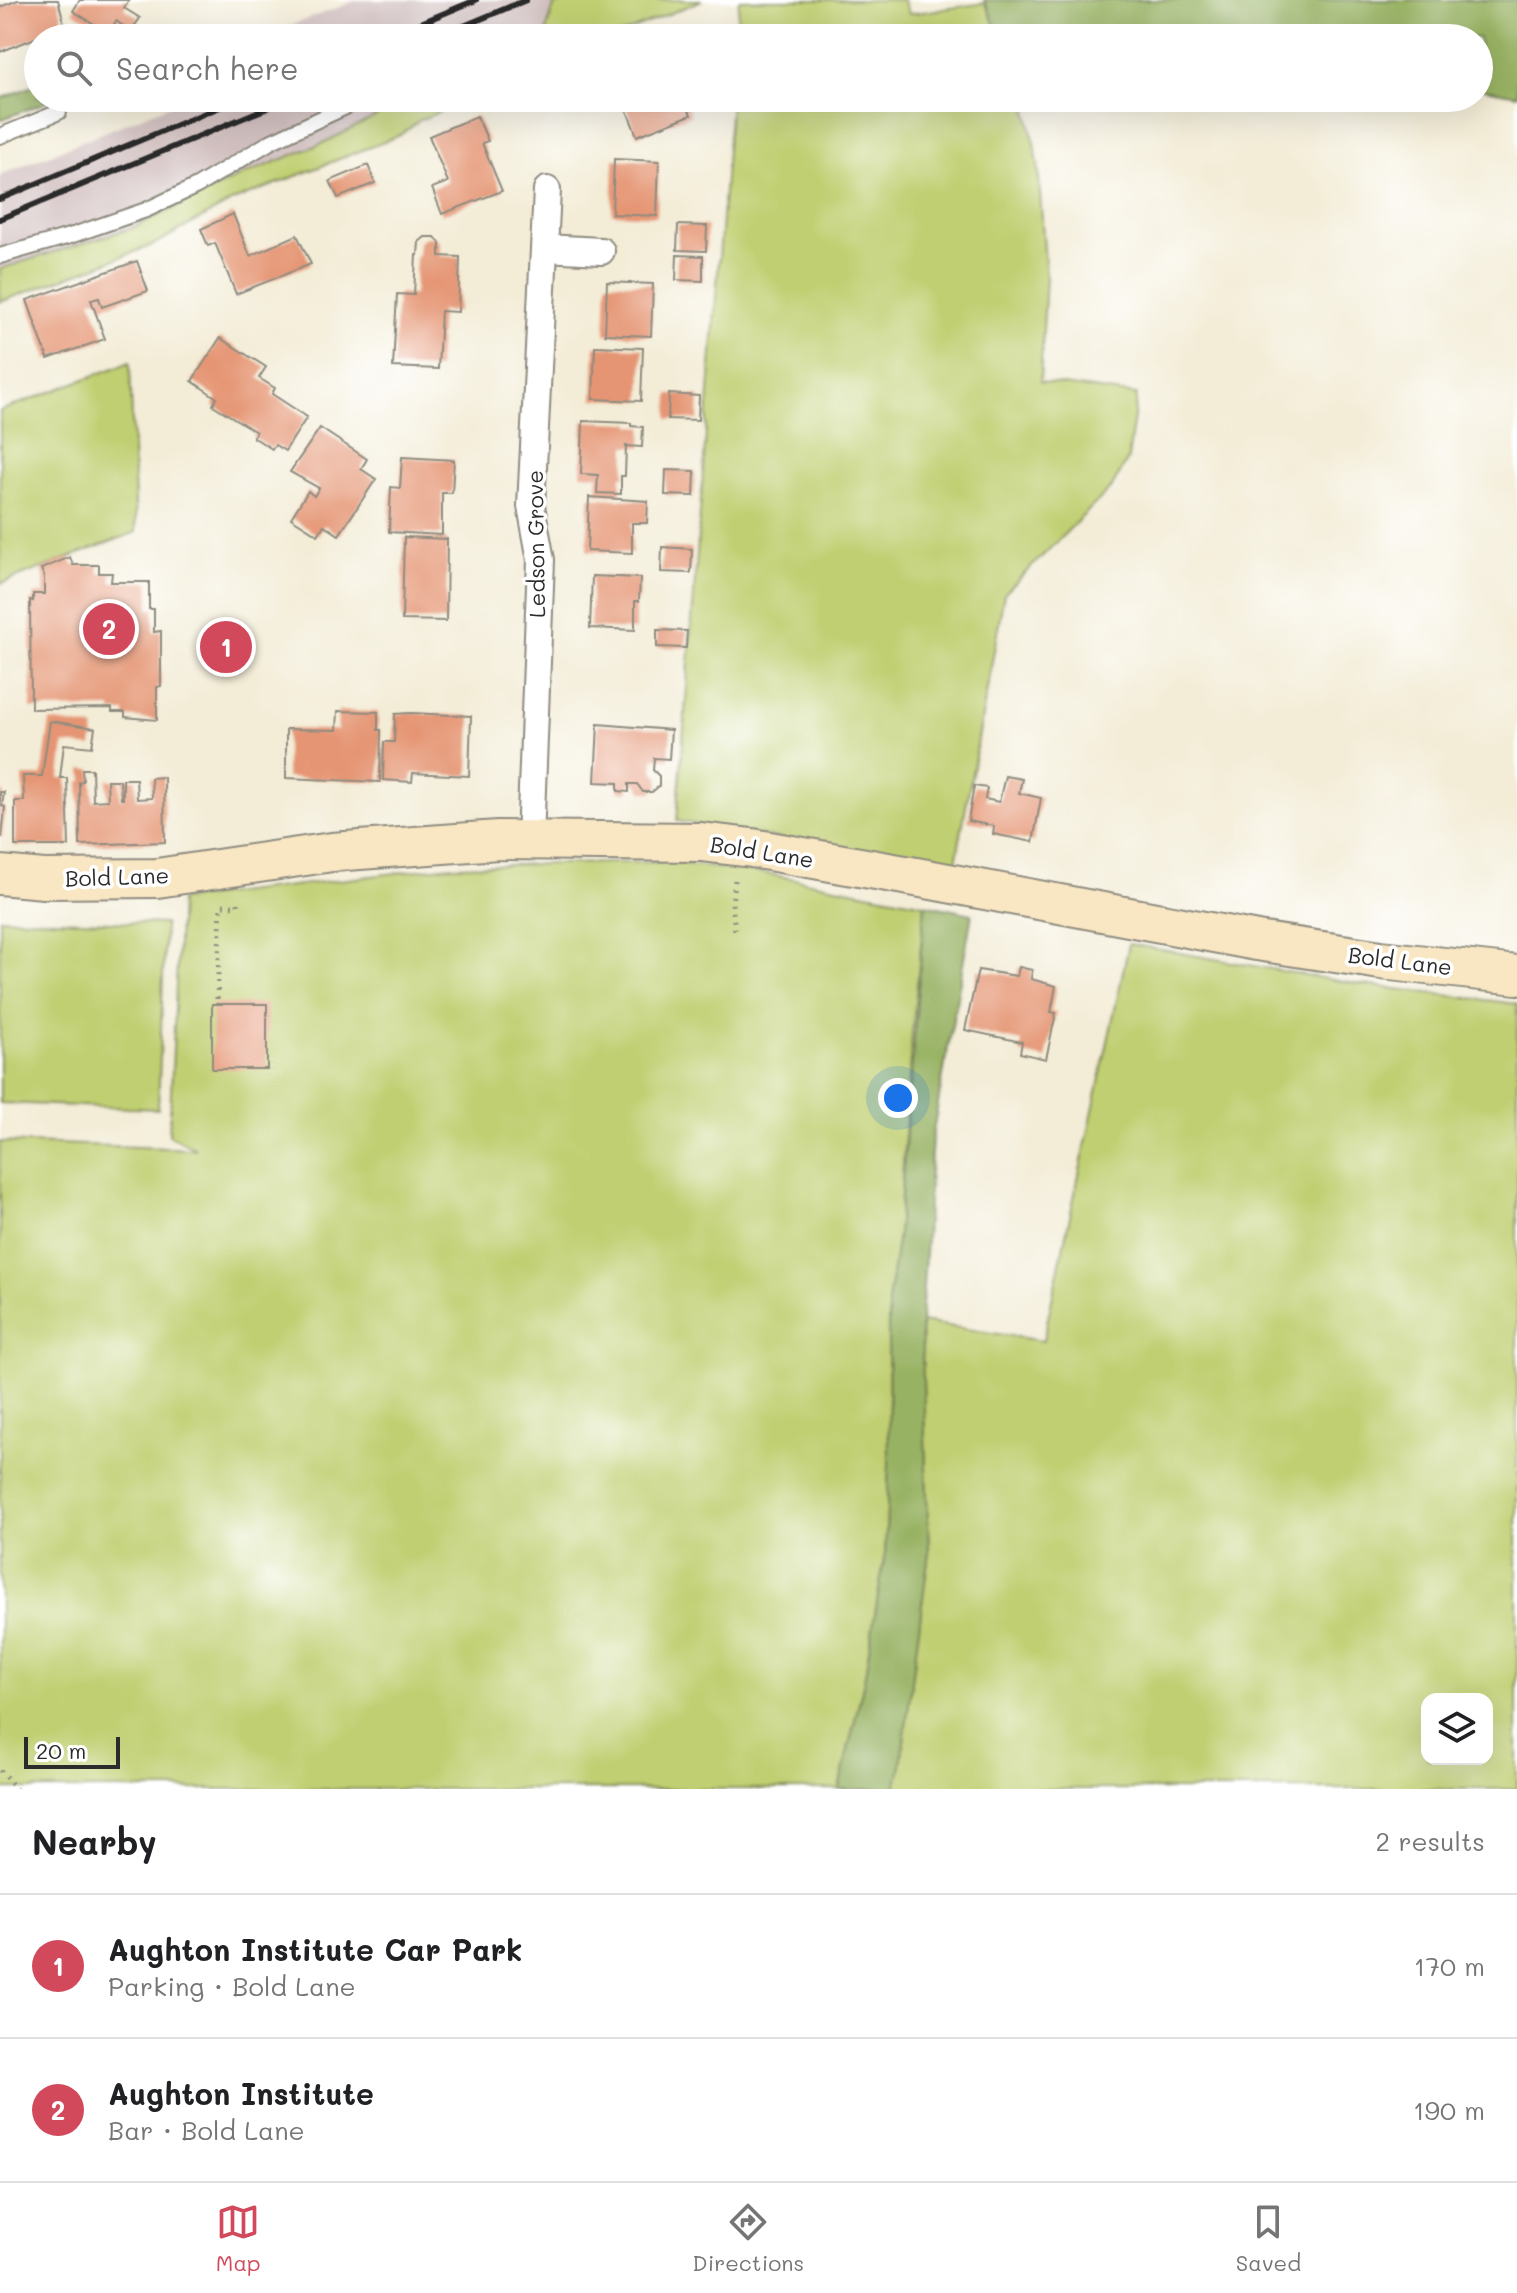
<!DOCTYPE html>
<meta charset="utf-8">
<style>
body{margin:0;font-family:Mali,sans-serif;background:#f6f6f6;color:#202124}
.controls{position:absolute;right:24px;bottom:24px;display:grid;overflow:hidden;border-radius:16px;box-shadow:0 8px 32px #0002}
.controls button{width:72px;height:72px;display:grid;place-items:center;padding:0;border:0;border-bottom:2px solid #e0e0e0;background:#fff;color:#202124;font:40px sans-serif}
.scale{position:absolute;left:24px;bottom:20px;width:96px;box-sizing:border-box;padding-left:8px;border:4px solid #2b2b2b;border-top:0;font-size:22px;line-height:28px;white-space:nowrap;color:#2b2b2b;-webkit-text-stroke:6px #fff;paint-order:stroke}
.you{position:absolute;left:898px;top:1098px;width:28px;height:28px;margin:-20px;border:6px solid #fff;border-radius:50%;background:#1a73e8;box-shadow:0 0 0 12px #1a73e833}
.badge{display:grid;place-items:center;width:52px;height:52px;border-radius:50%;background:#d1495b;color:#fff;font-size:26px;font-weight:700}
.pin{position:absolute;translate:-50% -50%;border:4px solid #fff;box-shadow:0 2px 8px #0006}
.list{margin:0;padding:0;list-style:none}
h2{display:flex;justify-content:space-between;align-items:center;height:104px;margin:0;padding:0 32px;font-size:34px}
h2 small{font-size:26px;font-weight:400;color:#757577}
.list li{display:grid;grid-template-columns:52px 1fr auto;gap:24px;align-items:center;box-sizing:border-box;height:144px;padding:0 32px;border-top:2px solid #e0e0e0}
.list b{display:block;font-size:30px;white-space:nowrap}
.list p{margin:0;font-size:26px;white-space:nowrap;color:#757577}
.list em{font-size:26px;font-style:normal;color:#757577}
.icon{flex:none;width:44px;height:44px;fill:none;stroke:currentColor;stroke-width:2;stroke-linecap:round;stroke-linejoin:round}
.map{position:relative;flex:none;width:1517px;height:1789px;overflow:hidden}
.search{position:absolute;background:#fff;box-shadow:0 8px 32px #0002;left:24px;right:24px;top:24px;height:88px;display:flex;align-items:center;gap:20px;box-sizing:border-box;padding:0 28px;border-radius:44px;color:#757577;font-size:30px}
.sheet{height:392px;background:#fff}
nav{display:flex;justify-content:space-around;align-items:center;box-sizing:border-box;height:112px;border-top:2px solid #e0e0e0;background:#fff;font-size:22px;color:#757577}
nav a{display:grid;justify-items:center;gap:4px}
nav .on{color:#d1495b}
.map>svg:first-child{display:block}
.industrial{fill:#d1bfbf}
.green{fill:#c0cf71;stroke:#767d4e;stroke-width:2;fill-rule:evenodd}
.forest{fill:#98b263;stroke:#626e47;stroke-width:2}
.building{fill:#e59573}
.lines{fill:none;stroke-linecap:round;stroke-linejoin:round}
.lane-casing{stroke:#8f8c80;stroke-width:18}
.street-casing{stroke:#8f8c80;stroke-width:30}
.secondary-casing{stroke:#8f8c80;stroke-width:42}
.path{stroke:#8f8c80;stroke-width:5;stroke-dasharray:2 6;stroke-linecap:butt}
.lane{stroke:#fff;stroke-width:14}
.street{stroke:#fff;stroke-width:26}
.secondary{stroke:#f9e7c3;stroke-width:38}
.rail{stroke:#2b2b2b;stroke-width:6}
.labels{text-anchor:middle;stroke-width:7;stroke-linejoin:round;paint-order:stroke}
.street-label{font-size:22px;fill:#2b2b2b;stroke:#fff}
</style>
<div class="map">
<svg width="1517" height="1789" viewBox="0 0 1517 1789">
<rect width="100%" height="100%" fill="#fff"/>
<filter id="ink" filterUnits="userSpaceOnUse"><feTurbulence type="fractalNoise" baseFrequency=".0125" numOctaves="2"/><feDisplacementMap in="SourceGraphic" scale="16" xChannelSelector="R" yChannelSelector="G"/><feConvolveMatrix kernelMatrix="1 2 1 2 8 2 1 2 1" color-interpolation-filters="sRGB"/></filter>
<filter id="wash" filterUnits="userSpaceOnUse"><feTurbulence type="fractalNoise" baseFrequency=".006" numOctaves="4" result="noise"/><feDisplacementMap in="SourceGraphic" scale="32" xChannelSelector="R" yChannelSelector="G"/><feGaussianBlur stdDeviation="1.8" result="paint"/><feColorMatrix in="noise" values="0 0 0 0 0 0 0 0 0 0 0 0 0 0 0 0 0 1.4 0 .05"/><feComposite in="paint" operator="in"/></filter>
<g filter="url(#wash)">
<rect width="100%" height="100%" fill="#f3ecd6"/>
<g class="industrial">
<polygon points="358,0 702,0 612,38 257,38"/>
<polygon points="187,98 472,98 420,120 400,135 233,201 153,245 0,302 0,175"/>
</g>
<g class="green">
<polygon points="570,0 702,0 612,38 544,38 554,6"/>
<polygon points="739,0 903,0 909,14 985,3 1001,38 736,38"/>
<polygon points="413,98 472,98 420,120 400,135 233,201 153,245 0,302 0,269 135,227 243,175 323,143"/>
<polygon points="731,98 1025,98 1038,163 1046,278 1040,382 1137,395 1128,459 1112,487 1004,594 955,868 677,821"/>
<polygon points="130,362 136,532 0,584 0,411"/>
<polygon points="666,862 763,873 925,904 912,1032 898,1234 888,1303 889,1465 885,1554 864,1681 839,1789 0,1789 0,1142 196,1149 169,1135 180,900 451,866"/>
<polygon points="0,918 165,924 158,1109 0,1103"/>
<path d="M1129 944 1356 984 1517 1004V1789H895L900 1772 929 1552 921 1322 1043 1341ZM1427 1699H1487V1759H1427Z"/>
</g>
<g class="forest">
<polygon points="984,0 1517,0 1517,95 1479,88 1479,38 1001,38"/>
<polygon points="38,84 38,98 56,98 0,120 0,99"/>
<polygon points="925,904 972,914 932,1137 921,1322 929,1552 900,1772 895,1789 839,1789 864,1681 885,1554 889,1465 888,1303 898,1234"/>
</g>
<g id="blocks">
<g class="building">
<polygon points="18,0 58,0 66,30 55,35 53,31 0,52 0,7"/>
<polygon points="80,0 129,0 124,8 140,18 134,27 128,29 116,21 109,33 73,11"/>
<polygon points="79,27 82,38 69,38 67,31"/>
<polygon points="645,30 648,38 624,38"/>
<polygon points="622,98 672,98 673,100 684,98 691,115 637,136"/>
<polygon points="477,116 488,141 482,143 502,191 442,214 432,188 448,182 429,136"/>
<polygon points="614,159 659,161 657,216 612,214"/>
<polygon points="368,165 375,183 338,198 330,181"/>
<polygon points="233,214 250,256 297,235 311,264 236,294 215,243 208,246 201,229"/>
<polygon points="678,225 707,226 706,251 677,250"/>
<polygon points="425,237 435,237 440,243 440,256 460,257 458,312 441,311 438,369 393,367 397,294 414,295 416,255 418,255 419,242"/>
<polygon points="677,255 703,256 703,281 676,280"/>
<polygon points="137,261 148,291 102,307 99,298 91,300 105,339 48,359 27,300"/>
<polygon points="607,282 653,284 651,336 605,334"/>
<polygon points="220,338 266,367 259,378 275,388 272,394 307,417 285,451 275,445 272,449 253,437 256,432 213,405 217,398 192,381"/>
<polygon points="595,346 643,348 641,401 593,399"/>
<polygon points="669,394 699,396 698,420 668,419"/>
<polygon points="583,421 631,423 631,426 643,427 642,447 626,446 625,476 621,476 621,494 597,493 598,475 581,474"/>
<polygon points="320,428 367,459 361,469 376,479 339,535 324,525 318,535 291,518 308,491 314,496 319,488 290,472"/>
<polygon points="402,457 454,460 452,493 442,493 442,535 389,532 391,487 400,488"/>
<polygon points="666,470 695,471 694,496 665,495"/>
<polygon points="589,497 648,501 647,523 632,523 632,553 587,551"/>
<polygon points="404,537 447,539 446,621 402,620"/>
<polygon points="662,547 692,549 691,573 661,572"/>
<polygon points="70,557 73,565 99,565 99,573 112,573 111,582 149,582 149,609 154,609 154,632 161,631 161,686 157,687 157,720 125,717 125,712 112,712 112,708 31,709 30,600 33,601 33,594 44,594 44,576 41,569"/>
<polygon points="592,576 640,578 639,601 635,601 635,630 590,628"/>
<polygon points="657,630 687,631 686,648 657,647"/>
<polygon points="338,711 378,712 378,730 381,730 380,782 286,778 286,729 337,730"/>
<polygon points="411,713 471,716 469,776 413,773 412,782 383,780 384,742 394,742 395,714"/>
<polygon points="50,721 95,728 92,747 64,744 60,778 67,778 69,846 15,846 15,801 24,801 23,776 42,776"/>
<polygon points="598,724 671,730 669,759 654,758 653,770 659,776 659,786 652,792 643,792 637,784 629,784 629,792 618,791 618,783 595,782"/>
<polygon points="82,769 92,769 93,801 108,800 107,780 120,780 121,799 123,799 123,779 136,779 137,799 152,798 151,778 164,777 165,842 80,845 79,782 83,781"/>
<polygon points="1005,776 1022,779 1019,793 1041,798 1033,842 993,834 994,826 968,821 974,786 987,788 985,799 999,802"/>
<polygon points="0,792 4,792 2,806 5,807 2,837 0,837"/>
<polygon points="1019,967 1032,970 1031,979 1056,986 1051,1012 1056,1013 1046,1059 1020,1053 1022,1042 965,1030 978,970 1017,976"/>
<rect x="212" y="1004" width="55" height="65"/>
</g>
</g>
</g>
<g filter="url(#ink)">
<use href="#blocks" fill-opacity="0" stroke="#8f8c80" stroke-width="2"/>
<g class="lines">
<defs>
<g id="lane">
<polyline points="0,136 59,112"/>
<polyline points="0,256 73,235 146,210 197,186 272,141 365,98"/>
</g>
<g id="street">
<polyline points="545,248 601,251"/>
<polyline points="530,840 541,560 531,506 547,190"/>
</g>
<polyline id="secondary" points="0,875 44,879 157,878 332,852 498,840 701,842 752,848 916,877 1257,941 1381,960 1517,975"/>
</defs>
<use href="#lane" class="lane-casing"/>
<use href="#street" class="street-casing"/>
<use href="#secondary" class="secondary-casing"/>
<g class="path">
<polyline points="735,880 732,903 735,931"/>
<polyline points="217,999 221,905 238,906 238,900"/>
<polyline points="0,1770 16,1789"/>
</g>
<use href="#lane" class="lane"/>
<use href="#street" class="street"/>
<use href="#secondary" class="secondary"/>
<g class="rail">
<polyline points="385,38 476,0"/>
<polyline points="435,38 526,0"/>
<polyline points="0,199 241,98"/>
<polyline points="0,219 291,98"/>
</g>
</g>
</g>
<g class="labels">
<g class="street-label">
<text transform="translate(536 544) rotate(-91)" y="8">Ledson Grove</text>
<text transform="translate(762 852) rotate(9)" y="8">Bold Lane</text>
<text transform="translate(117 877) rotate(-2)" y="8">Bold Lane</text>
<text transform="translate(1400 961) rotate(7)" y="8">Bold Lane</text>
</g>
</g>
</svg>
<div class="controls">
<button><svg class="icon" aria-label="layers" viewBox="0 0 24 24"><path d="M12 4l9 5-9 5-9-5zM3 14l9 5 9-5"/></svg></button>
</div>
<div class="scale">20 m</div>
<div class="you"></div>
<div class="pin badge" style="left:226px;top:647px">1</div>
<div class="pin badge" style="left:109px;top:629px">2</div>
<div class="search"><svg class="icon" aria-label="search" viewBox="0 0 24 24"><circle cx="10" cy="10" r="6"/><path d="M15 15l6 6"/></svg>Search here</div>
</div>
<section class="sheet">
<h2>Nearby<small>2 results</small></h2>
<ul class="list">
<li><span class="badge">1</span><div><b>Aughton Institute Car Park</b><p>Parking · Bold Lane</p></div><em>170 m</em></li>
<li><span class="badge">2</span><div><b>Aughton Institute</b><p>Bar · Bold Lane</p></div><em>190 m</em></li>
</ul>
</section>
<nav>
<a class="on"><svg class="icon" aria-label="map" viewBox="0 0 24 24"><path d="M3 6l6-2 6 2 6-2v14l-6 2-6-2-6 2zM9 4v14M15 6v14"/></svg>Map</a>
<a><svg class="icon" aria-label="directions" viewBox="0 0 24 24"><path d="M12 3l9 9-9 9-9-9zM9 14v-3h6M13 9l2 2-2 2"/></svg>Directions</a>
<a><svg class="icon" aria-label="saved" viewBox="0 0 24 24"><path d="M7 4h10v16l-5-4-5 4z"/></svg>Saved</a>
</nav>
